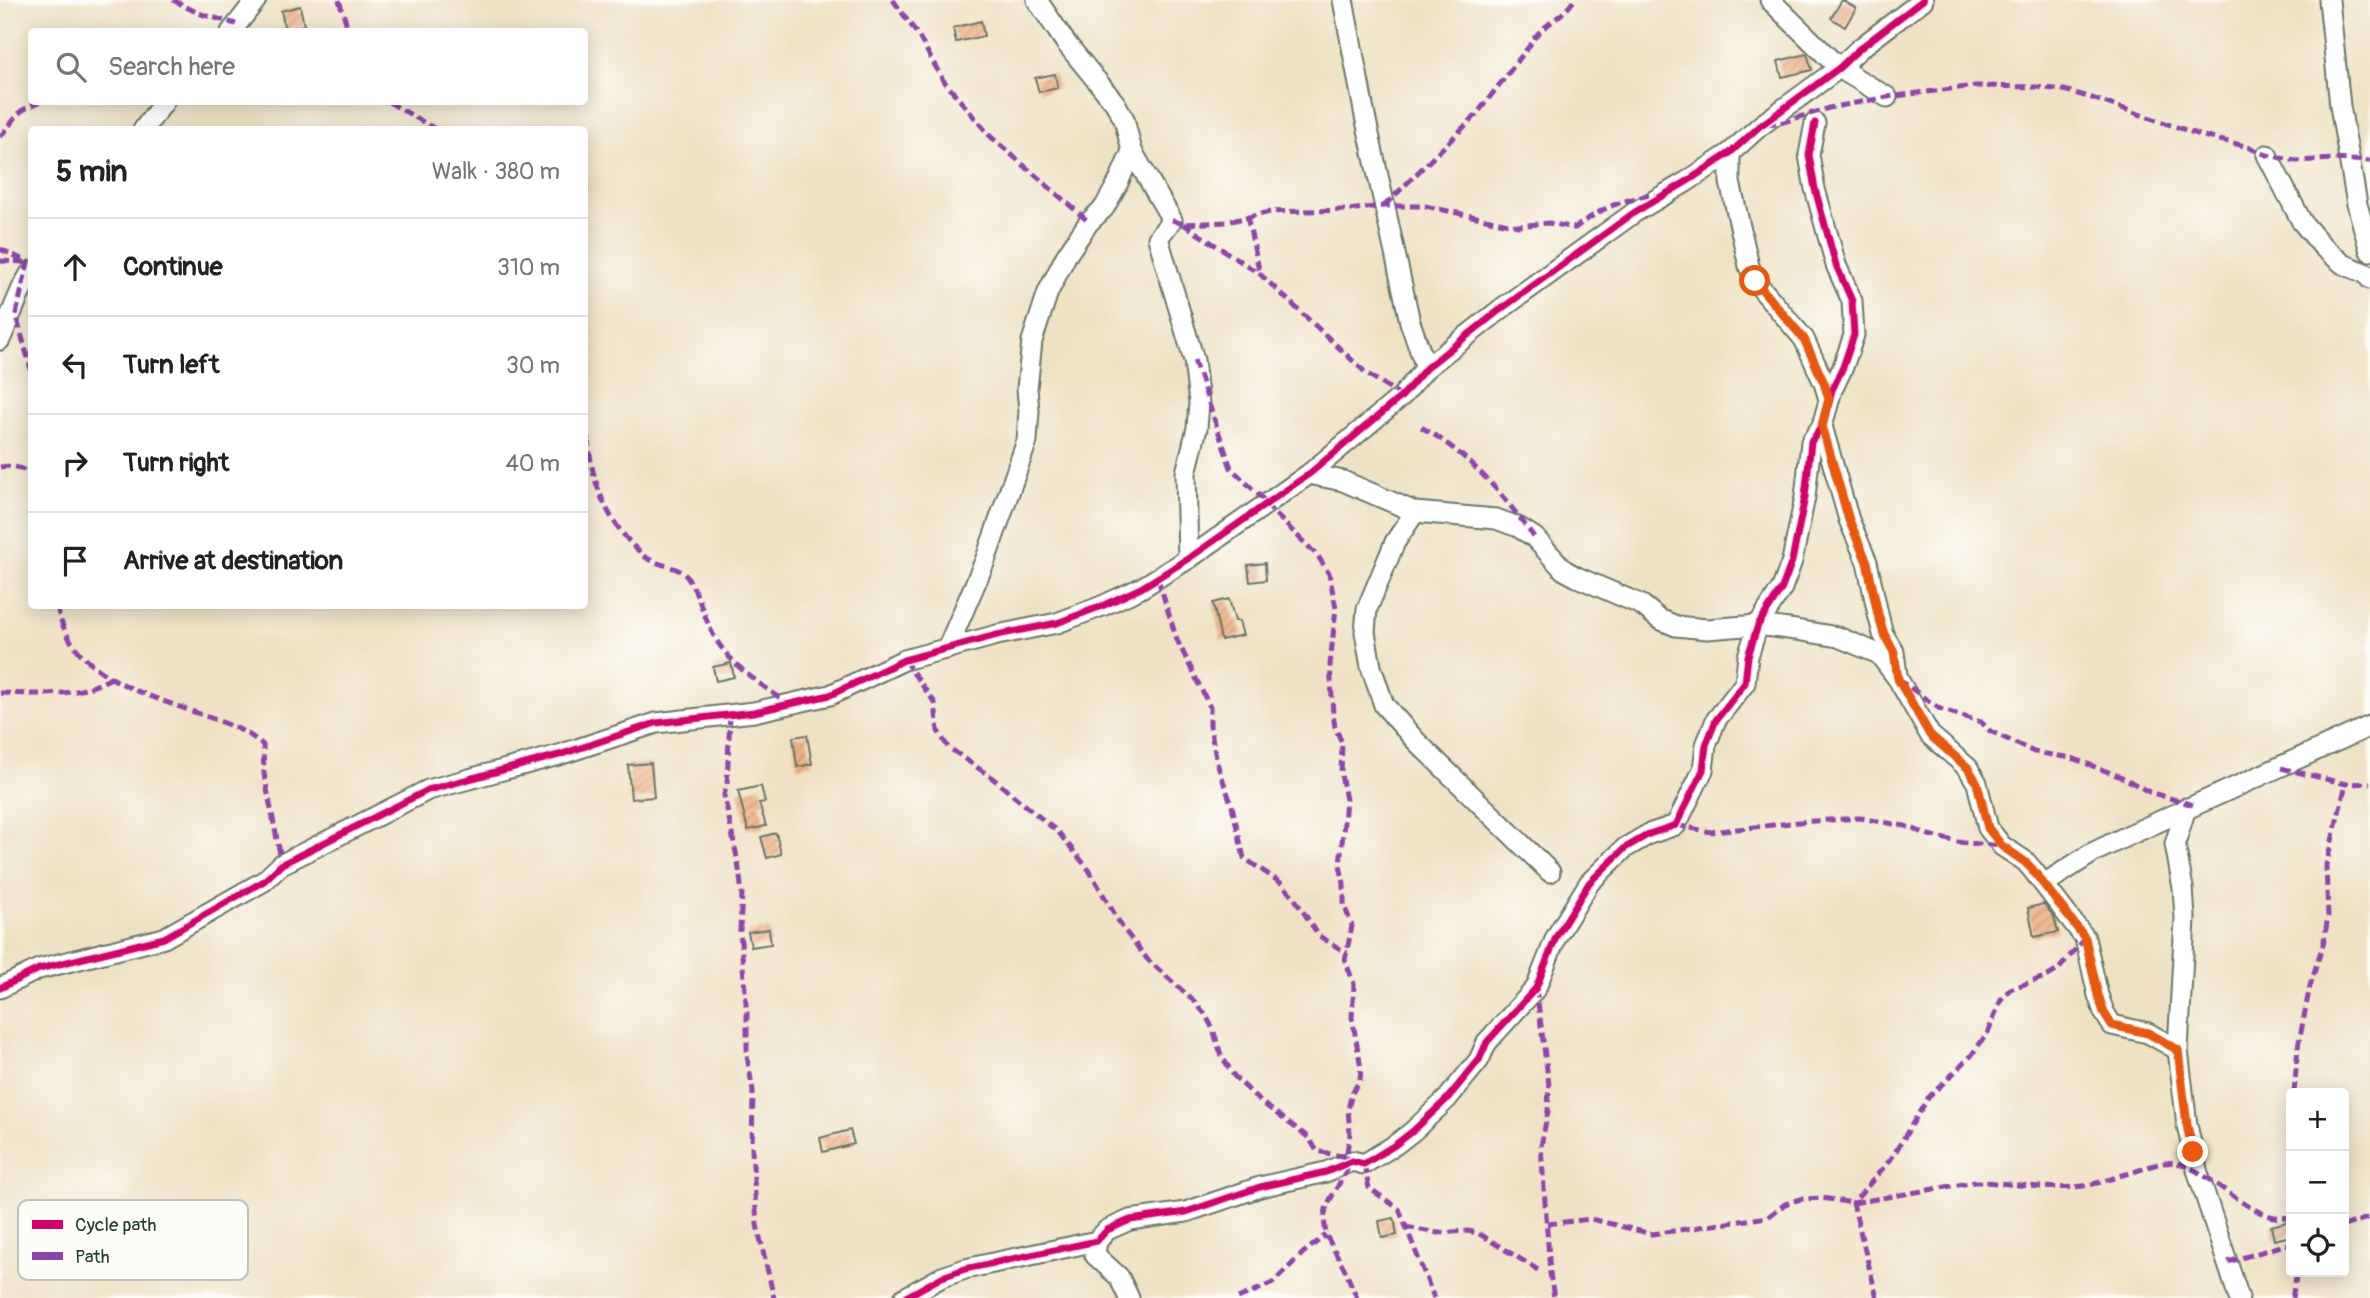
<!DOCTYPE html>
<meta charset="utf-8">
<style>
body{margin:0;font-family:Pangolin,sans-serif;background:#f2f2f2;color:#222}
.controls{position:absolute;right:21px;bottom:21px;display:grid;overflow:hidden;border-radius:7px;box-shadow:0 4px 18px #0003}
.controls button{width:63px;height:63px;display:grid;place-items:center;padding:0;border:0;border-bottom:2px solid #e0e0e0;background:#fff;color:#222;font:35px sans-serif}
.stop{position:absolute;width:21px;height:21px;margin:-16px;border:5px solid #ea580c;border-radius:50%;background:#fff}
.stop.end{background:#ea580c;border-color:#fff;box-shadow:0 2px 7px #0008}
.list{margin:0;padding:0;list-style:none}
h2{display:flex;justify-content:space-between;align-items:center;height:91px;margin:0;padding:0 28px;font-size:30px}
h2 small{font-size:23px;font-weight:400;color:#767676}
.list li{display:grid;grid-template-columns:46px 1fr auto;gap:21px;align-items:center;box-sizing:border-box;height:98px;padding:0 28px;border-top:2px solid #e0e0e0}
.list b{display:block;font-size:26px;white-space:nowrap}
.list em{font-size:23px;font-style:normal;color:#767676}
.icon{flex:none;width:38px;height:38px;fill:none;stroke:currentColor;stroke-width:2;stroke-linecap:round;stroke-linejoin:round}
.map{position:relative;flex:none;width:2370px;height:1298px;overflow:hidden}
.search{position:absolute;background:#fff;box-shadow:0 4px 18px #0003;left:28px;top:28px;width:560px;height:77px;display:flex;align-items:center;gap:18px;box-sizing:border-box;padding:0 24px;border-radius:7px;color:#767676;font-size:26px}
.panel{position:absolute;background:#fff;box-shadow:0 4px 18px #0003;left:28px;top:126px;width:560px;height:483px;border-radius:7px}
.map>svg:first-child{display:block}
.building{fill:url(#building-hatch)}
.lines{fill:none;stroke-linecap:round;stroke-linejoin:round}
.minor-casing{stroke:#687766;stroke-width:23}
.minor{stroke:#fff;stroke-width:19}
.quiet{stroke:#8e44ad;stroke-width:5;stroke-dasharray:10 5;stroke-linecap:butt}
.cycleway-casing{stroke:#fdfcf7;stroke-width:11}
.cycleway{stroke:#d6006c;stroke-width:7}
.route{stroke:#ea580c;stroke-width:9}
.key{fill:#fdfcf7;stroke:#bac3bc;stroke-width:2}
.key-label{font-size:19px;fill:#1f3d34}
</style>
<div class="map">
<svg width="2370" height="1298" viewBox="0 0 2370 1298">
<defs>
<pattern id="building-hatch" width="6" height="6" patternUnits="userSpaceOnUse" patternTransform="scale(1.75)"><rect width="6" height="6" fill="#f0b288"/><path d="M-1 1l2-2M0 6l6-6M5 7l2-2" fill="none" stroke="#c29270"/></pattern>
</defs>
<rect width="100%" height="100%" fill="#fdfcf7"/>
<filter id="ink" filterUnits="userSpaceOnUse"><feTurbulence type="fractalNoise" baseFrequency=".0143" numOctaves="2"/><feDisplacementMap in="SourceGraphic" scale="14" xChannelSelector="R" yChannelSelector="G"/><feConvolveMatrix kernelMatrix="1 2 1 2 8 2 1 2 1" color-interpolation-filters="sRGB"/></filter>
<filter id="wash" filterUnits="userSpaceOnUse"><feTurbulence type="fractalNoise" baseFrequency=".00686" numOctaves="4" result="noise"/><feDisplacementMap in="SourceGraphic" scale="28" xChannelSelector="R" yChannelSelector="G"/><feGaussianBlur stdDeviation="1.57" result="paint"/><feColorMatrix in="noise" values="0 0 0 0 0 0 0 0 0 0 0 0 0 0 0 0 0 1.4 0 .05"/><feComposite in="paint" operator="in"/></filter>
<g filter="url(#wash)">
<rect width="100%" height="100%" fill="#efe2c4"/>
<g id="blocks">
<g class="building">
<polygon points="1842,0 1856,8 1845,27 1831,18"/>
<polygon points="300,6 304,25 285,30 281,11"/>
<polygon points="981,21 984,36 956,42 953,28"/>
<polygon points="1807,54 1812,70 1782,77 1778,61"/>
<polygon points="1055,74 1058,88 1039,92 1035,78"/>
<polygon points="1265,563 1266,580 1250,582 1248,565"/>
<polygon points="1229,599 1235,621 1239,621 1243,635 1221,640 1213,603"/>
<polygon points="731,663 734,677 716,681 713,667"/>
<polygon points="807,735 812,764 797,767 793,737"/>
<polygon points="651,763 654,797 631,799 628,765"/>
<polygon points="761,786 765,802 759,803 766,826 748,830 738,791"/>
<polygon points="776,833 781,854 767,858 761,837"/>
<polygon points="2044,904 2054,917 2058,932 2034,937 2028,908"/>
<polygon points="769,929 771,944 751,947 748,932"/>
<polygon points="850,1130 854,1144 823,1152 820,1138"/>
<polygon points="1394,1218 1397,1235 1382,1238 1379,1221"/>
<polygon points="2291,1221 2291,1236 2274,1240 2271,1226"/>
</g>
</g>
</g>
<g filter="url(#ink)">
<use href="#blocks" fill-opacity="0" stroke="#687766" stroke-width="2"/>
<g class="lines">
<defs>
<g id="minor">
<polyline points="1037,0 1066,43 1115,103 1124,119 1132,151 1172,220 1158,238 1194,360 1199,403 1197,428 1186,473 1188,559"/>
<polyline points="1343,0 1365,116 1410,322 1426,368"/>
<polyline points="1770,0 1839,68 1887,97"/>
<polyline points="2329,0 2340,106 2357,204 2370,251"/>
<polyline points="231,32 256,0"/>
<polyline points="143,130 164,102"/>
<polyline points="1730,153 1730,182 1749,266 1755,281 1804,339 1824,383 1829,399"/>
<polyline points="2267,155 2302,222 2323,247 2343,264 2367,274 2370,279"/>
<polyline points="0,340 23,286 32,271"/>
<polyline points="1822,426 1849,520 1867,562 1878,614 1883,634 1894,652 1897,675"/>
<polyline points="1309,474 1343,481 1415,512 1496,519 1518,527 1534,537 1564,570 1577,577 1642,605 1659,619 1676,626 1707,629 1758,625 1796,630 1838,637 1879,654 1898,679 1930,735 1968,768 1977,783 1988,828 2002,846 2025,861 2032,869 2085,938 2098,995 2104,1012 2112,1025 2148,1033 2178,1050"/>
<polyline points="1415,512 1395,542 1367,609 1365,632 1371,667 1384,705 1416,741 1550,872"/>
<polyline points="947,649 985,561 1027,441 1029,411 1027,389 1032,341 1048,292 1066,256 1089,222 1104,208 1118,183 1132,151"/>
<polyline points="2186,808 2175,844 2183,888 2185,918 2178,1050 2187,1125 2197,1170 2239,1298"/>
<polyline points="2044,884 2092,853 2127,836 2370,726"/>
<polyline points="0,988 39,969 164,938 264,881 282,864 428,790 559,755 656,723 754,712 830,695 904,660 997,635 1057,623 1102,606 1141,588 1188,559 1309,474 1402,396 1426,368 1501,309 1635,212 1686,182 1730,153 1760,126 1839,68 1859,49 1923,0"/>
<polyline points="1097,1241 1095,1255 1119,1277 1129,1298"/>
<polyline points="904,1298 942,1277 965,1269 1097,1241 1107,1230 1130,1220 1186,1212 1260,1187 1326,1172 1352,1161 1364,1164 1395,1145 1413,1131 1447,1099 1479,1060 1487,1042 1536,988 1556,937 1589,883 1625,848 1649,834 1676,825 1703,770 1706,745 1716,720 1745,683 1748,656 1758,625 1782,588 1792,561 1805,497 1811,442 1822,426 1832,390 1843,367 1854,335 1852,301 1836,265 1815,189 1809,155 1815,123"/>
</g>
</defs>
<use href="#minor" class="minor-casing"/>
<use href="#minor" class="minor"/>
<g class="quiet">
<polyline points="173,0 198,13 236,24"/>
<polyline points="339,0 349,32"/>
<polyline points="893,0 918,35 943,80 990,136 1089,222"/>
<polyline points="389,102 437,130"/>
<polyline points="1766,125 1777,124 1829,108 1887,97 1975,86 2036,87 2064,90 2092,98 2203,136 2245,146 2267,155 2296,161 2334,159 2370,161"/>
<polyline points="0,137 21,111 39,102"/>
<path d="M1384 206 1476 115 1530 45C1540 25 1562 19 1574 0"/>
<polyline points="1247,216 1260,274"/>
<path d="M1172 220 1183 224 1227 222 1270 212 1347 210 1384 206H1425L1518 226 1549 223 1575 228C1604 206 1620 201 1655 194"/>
<polyline points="1183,224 1260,274 1366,373 1402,396"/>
<polyline points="0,249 28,262 16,315 32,373"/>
<polyline points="0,261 25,262"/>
<polyline points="1194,360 1231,468 1267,503"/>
<path d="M584 422C590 440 589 458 594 475 602 507 620 535 644 556 656 566 678 565 687 577 701 597 704 621 717 641 734 668 763 686 789 704"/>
<path d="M1421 427C1468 453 1503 494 1534 537"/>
<path d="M0 467C13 465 22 467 32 476"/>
<polyline points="1265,504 1318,556 1329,574 1336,608 1330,664 1333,714 1335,727 1342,743 1341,774 1346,800 1340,865 1344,884 1344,905 1352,926 1345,960 1354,984 1352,1017 1361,1068 1360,1080 1352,1093 1348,1109 1350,1134 1346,1157 1352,1161 1327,1205 1324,1218 1326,1235 1345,1270 1357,1298"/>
<polyline points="1158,579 1177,640 1210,707 1210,727 1217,763 1232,806 1244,858 1281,883 1293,896 1319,936 1347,953"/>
<path d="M57 606C71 679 150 695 211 718 230 725 247 731 263 745L264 774 282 864"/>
<polyline points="904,660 935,703 938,731 948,747 991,777 1059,833 1089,870 1122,927 1147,959 1196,1003 1205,1014 1213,1029 1221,1055 1234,1076 1261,1102 1309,1138 1317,1151 1346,1157"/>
<polyline points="1898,679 1940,709 1981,722 1990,731 2034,752 2072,758 2124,778 2149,792 2193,805"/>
<path d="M0 693C39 694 77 698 111 678"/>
<polyline points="730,714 727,785 724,795 738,862 742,893 740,930 747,1015 747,1056 753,1091 752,1150 757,1225 774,1298"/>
<polyline points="2281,768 2346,784 2370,783"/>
<polyline points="1676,825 1711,832 1799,822 1860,818 1905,826 1929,835 1958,842 2002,846"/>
<polyline points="1536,988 1549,1085 1548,1111 1541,1146 1550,1273 1554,1298"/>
<polyline points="2294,1093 2298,1047 2310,986 2324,941 2328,916 2326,865 2346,784"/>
<polyline points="1364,1164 1369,1188 1399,1209 1434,1298"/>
<path d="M1547 1224 1591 1219 1652 1234 1768 1217 1785 1204 1801 1199 1822 1198 1853 1203 1975 1182C2014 1182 2054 1193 2093 1184 2106 1181 2118 1176 2130 1173 2144 1169 2162 1160 2177 1163 2214 1172 2253 1225 2291 1217"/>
<polyline points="2344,1226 2370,1217"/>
<polyline points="1405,1227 1438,1233 1468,1231 1478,1233 1538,1270"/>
<polyline points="2228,1262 2291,1243"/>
<polyline points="1238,1298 1273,1283 1303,1253 1326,1235"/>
<polyline points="1877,1298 1853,1203 1891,1159 1928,1098 1971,1056 1988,1032 2001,1000 2010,989 2048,976 2058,970 2085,938"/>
<polyline points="2292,1298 2297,1272"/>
</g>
<defs>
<g id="cycleway">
<polyline points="0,988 39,969 164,938 264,881 282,864 428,790 559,755 656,723 754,712 830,695 904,660 997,635 1057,623 1102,606 1141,588 1188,559 1309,474 1402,396 1426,368 1501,309 1635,212 1686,182 1730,153 1760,126 1839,68 1859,49 1923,0"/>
<polyline points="904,1298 942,1277 965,1269 1097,1241 1107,1230 1130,1220 1186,1212 1260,1187 1326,1172 1352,1161 1364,1164 1395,1145 1413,1131 1447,1099 1479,1060 1487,1042 1536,988 1556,937 1589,883 1625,848 1649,834 1676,825 1703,770 1706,745 1716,720 1745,683 1748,656 1758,625 1782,588 1792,561 1805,497 1811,442 1822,426 1832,390 1843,367 1854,335 1852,301 1836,265 1815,189 1809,155 1815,123"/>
</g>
</defs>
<use href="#cycleway" class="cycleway-casing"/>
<use href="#cycleway" class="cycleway"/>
</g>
</g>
<g class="lines" filter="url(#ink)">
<polyline class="route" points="1755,281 1804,339 1824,383 1829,399 1822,426 1849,520 1867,562 1878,614 1884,634 1894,652 1898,679 1930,735 1968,768 1977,783 1988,828 2002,846 2025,862 2032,869 2085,938 2098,995 2104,1012 2112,1025 2148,1033 2178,1050 2187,1125 2193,1152"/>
</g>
<rect x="18" y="1200" width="230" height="80" rx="10" class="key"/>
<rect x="32" y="1220" width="31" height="9" fill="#d6006c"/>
<rect x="32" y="1252" width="31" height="8" fill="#8e44ad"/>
<g class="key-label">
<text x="75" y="1231">Cycle path</text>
<text x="75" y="1263">Path</text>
</g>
</svg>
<div class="controls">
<button>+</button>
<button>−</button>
<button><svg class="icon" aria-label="locate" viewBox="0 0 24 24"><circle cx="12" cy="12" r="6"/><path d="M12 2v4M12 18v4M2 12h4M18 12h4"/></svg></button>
</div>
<div class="stop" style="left:1755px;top:281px"></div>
<div class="stop end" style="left:2193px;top:1152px"></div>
<div class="search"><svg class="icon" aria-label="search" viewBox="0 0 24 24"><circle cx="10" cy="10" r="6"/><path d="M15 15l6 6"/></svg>Search here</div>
<section class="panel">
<h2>5 min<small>Walk · 380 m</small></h2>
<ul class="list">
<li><svg class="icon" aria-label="ahead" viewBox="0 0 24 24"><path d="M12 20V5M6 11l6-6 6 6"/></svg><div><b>Continue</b></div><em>310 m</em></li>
<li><svg class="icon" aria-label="left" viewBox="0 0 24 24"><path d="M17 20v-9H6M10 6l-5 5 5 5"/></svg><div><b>Turn left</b></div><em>30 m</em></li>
<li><svg class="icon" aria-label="right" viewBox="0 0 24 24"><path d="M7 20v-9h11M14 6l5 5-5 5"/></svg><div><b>Turn right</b></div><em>40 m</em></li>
<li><svg class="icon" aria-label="arrive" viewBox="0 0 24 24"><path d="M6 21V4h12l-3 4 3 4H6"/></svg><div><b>Arrive at destination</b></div></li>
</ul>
</section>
</div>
